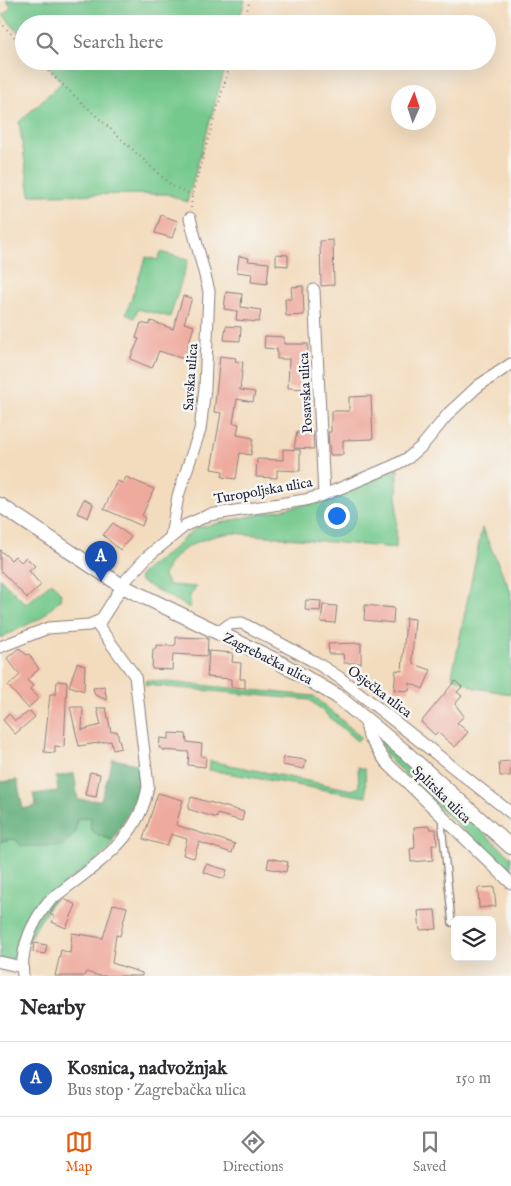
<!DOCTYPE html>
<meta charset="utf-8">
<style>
body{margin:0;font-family:"IM FELL English",serif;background:#f2f2f3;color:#2b2b33}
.controls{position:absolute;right:15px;bottom:15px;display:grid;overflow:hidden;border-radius:8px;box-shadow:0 5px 20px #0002}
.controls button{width:45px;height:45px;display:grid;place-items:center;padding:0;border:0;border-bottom:1px solid #e1e1e2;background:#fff;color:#2b2b33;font:25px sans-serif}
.compass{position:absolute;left:391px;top:85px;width:45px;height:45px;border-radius:50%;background:#fff;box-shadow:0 5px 20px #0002;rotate:3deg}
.you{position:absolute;left:336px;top:515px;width:18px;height:18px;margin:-12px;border:4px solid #fff;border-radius:50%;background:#1a73e8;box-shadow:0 0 0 8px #1a73e833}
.badge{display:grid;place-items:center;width:32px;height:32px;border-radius:50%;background:#ea580c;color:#fff;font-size:16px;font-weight:700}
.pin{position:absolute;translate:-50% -41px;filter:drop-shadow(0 1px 2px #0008)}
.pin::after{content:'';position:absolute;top:26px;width:18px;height:15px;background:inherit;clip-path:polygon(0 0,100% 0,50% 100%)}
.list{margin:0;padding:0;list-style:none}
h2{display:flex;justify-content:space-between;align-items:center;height:65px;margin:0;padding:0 20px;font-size:21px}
h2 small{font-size:16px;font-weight:400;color:#7c7c81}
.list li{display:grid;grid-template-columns:32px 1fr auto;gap:15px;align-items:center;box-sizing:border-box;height:75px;padding:0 20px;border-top:1px solid #e1e1e2}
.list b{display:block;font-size:19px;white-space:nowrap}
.list p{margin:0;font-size:16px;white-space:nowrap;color:#7c7c81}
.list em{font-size:16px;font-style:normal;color:#7c7c81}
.icon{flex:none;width:28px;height:28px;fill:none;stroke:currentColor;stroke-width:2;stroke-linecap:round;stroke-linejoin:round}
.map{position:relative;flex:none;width:511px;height:976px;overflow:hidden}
.search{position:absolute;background:#fff;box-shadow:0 5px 20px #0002;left:15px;right:15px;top:15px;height:55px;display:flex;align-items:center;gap:12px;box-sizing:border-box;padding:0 18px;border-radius:28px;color:#7c7c81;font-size:19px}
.sheet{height:140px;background:#fff}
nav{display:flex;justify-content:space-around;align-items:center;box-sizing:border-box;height:70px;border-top:1px solid #e1e1e2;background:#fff;font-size:14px;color:#7c7c81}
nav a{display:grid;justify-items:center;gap:2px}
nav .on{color:#ea580c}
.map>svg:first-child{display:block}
.green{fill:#74c98d;stroke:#4b7664}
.forest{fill:#5fad78;stroke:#40685a}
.building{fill:#efaa9e}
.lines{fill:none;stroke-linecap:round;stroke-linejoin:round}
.service-casing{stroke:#8a7f7c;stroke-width:8}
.minor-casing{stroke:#8a7f7c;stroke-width:13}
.tertiary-casing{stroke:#8a7f7c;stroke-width:16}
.path{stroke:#8a7f7c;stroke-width:2;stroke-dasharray:1 4;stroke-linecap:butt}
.service{stroke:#fff;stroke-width:5.5}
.minor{stroke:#fff;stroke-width:11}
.tertiary{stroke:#fff;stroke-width:14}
.labels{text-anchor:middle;stroke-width:5;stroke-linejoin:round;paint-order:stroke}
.street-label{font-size:14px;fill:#22223b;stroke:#f6f6f2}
</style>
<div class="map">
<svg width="511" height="976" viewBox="0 0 511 976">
<rect width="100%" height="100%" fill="#f6f6f2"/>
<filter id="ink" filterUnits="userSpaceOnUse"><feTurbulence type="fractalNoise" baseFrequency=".02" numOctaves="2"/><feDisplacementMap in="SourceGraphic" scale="10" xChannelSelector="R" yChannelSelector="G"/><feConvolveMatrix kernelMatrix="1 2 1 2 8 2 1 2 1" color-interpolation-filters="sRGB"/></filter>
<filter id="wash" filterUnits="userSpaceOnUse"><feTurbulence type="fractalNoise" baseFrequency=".0096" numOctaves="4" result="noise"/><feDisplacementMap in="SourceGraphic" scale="20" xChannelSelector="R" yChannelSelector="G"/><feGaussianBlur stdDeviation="1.12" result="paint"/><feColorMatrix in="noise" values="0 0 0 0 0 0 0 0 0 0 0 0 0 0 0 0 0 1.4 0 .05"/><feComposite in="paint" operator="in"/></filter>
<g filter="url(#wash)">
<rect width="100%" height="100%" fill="#f3dcbd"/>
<g class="green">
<polygon points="6,0 245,0 238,24 24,24 24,39 3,15 11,7"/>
<polygon points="44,61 227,61 187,202 167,194 30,195 19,122 62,82"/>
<polygon points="161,252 188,260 170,317 138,309 134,318 126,314 146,257 158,260"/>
<path d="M398 469 396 548 233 533C208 535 170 549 164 576L169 585 196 587 190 596V608L140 581 139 576C150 564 164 558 175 547 182 540 188 534 196 528L330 499Z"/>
<polygon points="482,528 511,592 511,694 475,688 452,676"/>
<polygon points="0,578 26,604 52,582 61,594 60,600 41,618 0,638"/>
<polygon points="146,680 314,696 361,737 357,741 310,700 145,685"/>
<polygon points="375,735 511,857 511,876 389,759"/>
<polygon points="210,761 352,790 359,787 358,767 365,769 366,797 209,770"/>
<path d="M91 817 100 836 113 840 110 849 62 886 17 958 12 961 0 959V841C32 838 60 820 91 817Z"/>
</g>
<polygon class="forest" points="113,759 142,765 144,793 138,796 113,840 100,836 90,829 91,817 77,819 75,834 62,846 21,846 15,839 0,841 0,782 17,780 23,809 36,806 33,794 58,791 56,777 74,773 78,800 101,800"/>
<g id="blocks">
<g class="building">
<polygon points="161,215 178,221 172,238 155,233"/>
<polygon points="333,240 334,285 321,286 320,241"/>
<polygon points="276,254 288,255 288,266 276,265"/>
<polygon points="239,256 249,258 248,261 269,263 267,284 251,282 252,274 237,272"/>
<polygon points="303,286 304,315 286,316 285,299 292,299 291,287"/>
<polygon points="226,292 242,294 241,307 261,310 259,322 236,320 237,311 224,309"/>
<polygon points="183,296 192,298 184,323 194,326 184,359 159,351 152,368 130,359 139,339 136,338 141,323 149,325 151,321 173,329"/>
<polygon points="226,326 241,327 240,341 224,340"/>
<polygon points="265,336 284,337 284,344 308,344 307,389 288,388 289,359 277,359 277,349 264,348"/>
<polygon points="220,356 236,358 235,361 243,362 240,390 255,392 253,402 237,399 233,423 239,424 237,435 253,438 251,455 240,453 236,479 222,477 223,471 211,469 221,413 214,412"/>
<polygon points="371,396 373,439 343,440 343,455 330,455 328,432 331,432 331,411 349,411 349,397"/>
<polygon points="297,432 313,432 314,449 294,448"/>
<polygon points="283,449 300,450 300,471 277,470 277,478 256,477 257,459 283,460"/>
<polygon points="126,477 154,489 142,516 145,518 142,526 104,509 117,481 123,483"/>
<polygon points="84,499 93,504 88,518 77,513"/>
<polygon points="113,523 131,537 120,550 103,535"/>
<polygon points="0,550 11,560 15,556 21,562 26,557 35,566 29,571 41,585 27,598 0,570"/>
<polygon points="306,600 321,601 320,611 305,610"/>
<polygon points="323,605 337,606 335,623 321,622"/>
<polygon points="365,605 394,608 393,623 364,620"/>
<polygon points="406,618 415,619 412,658 414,664 431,670 423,689 410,683 409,691 394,690 396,670 402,671"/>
<polygon points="176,637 208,638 207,656 173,654 172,670 152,669 153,649 156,649 156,645 173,646 176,644"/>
<polygon points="361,643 361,663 344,663 343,654 329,654 328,644"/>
<polygon points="19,648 27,655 29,654 39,669 27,680 33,686 30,689 39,698 28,708 8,686 20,675 7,658"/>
<polygon points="209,651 233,653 232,662 241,663 240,679 245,679 245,688 231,687 231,679 207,677"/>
<polygon points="77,663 85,666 84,691 69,686"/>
<polygon points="57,681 67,682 64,747 55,746 55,753 44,752 50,694 56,694"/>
<polygon points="455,681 462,687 457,692 462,696 455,704 464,716 457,723 468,732 455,747 437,732 435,735 421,722"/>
<polygon points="104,686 107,700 95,695 93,688"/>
<polygon points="70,707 83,707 82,730 101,725 97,708 106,708 111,732 117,731 121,748 113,750 111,741 79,746"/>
<polygon points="30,711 35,717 15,734 3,720 9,714 15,721"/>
<polygon points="169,733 186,734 187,742 202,744 201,756 206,757 205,767 188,765 189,752 162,750 162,748 159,748 160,738 169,739"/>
<polygon points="283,757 306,760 304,769 282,765"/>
<polygon points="511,761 510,776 500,776 499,762"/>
<polygon points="90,772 100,774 96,797 85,795"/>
<polygon points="158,793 183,800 176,825 235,844 232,853 199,842 194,858 183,855 187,839 171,834 167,846 143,839"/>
<polygon points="191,797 244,812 242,821 217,814 217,818 188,809"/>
<polygon points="429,826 430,829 436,829 437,845 432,845 433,860 411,862 410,849 415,848 414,827"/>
<polygon points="269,858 288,862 286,872 267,868"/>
<polygon points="206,864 227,870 224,879 203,872"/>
<polygon points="494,887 496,906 479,908 478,888"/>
<polygon points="64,899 76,905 66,928 52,922 55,917 50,914 54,907"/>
<polygon points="113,904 127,907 120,936 116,935 112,963 142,973 142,976 100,976 86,972 84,976 55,976 61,950 70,953 72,933 103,938"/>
<polygon points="435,910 437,929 420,930 418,911"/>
<polygon points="34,943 47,945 45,954 33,952"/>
</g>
</g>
</g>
<g filter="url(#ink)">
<use href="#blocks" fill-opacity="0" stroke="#8a7f7c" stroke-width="1"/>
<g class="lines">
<defs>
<polyline id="service" points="441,816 452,923"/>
<g id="minor">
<polyline points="314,290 324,495"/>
<polyline points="171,536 178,496 200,430 205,388 209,291 190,218"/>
<polyline points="219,632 230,624 242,623 315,662 340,678 511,813"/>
<polyline points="0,647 48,628 89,625 101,620 127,579 147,557 186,525 209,515 305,500 324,495 393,466 408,458 422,446 449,413 478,386 511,364"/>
<polyline points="365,719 369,737 386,762 511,883"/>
<polyline points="0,962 22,967"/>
<path d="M23 976C20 949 32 923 48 902 88 869 140 842 148 786L135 676 96 623"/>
</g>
<polyline id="tertiary" points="0,505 122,586 277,661 337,696 404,751 511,847"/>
</defs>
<use href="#service" class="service-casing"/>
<use href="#minor" class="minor-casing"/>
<use href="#tertiary" class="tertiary-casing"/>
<g class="path">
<polyline points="0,22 24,47"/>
<polyline points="243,24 250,0"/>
<polyline points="37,61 172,186 192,195"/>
<polyline points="191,208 192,195 231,61"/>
</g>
<use href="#service" class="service"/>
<use href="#minor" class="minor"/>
<use href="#tertiary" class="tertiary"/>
</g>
</g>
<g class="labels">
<g class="street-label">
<text transform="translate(190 377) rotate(-86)" y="5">Savska ulica</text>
<text transform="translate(305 393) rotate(-93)" y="5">Posavska ulica</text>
<text transform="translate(263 490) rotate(-10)" y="5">Turopoljska ulica</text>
<text transform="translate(268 658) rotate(27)" y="5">Zagrebačka ulica</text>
<text transform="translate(380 691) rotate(37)" y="5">Osječka ulica</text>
<text transform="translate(442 794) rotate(44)" y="5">Splitska ulica</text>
</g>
</g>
</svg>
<div class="controls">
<button><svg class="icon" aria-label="layers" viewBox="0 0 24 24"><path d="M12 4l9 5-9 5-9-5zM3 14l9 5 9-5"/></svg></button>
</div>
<svg class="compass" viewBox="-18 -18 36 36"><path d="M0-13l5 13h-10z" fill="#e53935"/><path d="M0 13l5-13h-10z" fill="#7c7c81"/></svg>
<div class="you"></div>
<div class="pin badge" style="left:101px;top:582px;background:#1a4fb4">A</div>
<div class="search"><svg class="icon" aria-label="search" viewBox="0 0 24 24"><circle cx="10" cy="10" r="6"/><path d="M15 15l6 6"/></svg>Search here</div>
</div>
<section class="sheet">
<h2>Nearby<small></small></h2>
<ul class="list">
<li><span class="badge" style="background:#1a4fb4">A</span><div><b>Kosnica, nadvožnjak</b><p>Bus stop · Zagrebačka ulica</p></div><em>150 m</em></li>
</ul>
</section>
<nav>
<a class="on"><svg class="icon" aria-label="map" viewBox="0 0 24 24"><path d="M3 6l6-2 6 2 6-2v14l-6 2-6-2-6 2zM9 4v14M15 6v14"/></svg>Map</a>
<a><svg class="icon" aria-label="directions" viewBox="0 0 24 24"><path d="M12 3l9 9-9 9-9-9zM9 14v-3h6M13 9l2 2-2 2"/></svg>Directions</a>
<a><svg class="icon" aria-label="saved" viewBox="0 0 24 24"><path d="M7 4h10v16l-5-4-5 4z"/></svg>Saved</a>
</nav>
